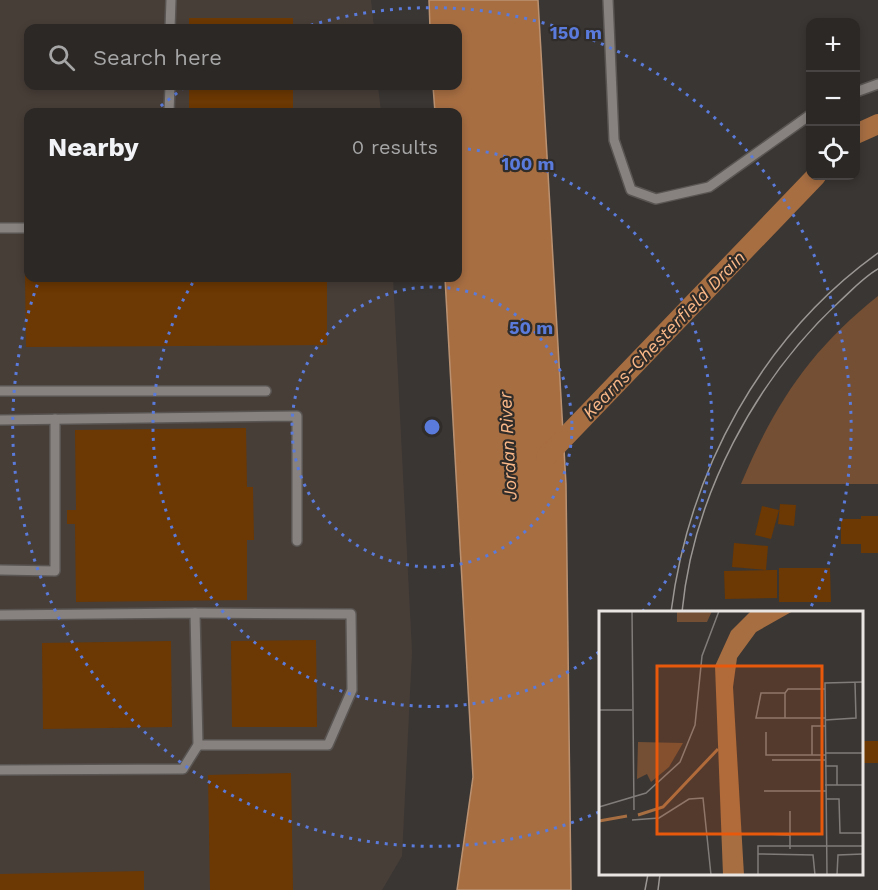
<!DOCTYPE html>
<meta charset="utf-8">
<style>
body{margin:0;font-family:"Work Sans",sans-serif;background:#34302e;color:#f1f3f6}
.controls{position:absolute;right:18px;top:18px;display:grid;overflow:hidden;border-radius:12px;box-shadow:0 3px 9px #0003}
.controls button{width:54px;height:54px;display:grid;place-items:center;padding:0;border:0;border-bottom:2px solid #484443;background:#2c2826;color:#f1f3f6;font:30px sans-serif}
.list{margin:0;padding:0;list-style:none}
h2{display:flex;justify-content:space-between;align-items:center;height:78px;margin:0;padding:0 24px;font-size:26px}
h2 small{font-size:20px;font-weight:400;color:#a6a6a7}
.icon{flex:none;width:33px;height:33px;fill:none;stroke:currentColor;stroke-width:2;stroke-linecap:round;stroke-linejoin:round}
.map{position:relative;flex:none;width:878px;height:890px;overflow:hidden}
.search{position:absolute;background:#2c2826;box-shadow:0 3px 9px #0003;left:24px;top:24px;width:438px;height:66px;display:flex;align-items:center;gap:15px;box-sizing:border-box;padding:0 21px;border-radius:12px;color:#a6a6a7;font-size:22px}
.panel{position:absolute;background:#2c2826;box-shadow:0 3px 9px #0003;left:24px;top:108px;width:438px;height:174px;border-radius:12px}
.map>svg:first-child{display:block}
.built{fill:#483e38}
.green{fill:#744f34}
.water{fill:#a76e42;stroke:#ba9272;stroke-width:1.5}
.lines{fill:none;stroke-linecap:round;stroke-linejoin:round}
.canal{stroke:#a76e42;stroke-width:20}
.building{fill:#6c3803}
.service-casing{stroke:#595553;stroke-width:12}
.service{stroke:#87827f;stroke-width:9}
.tram{stroke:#9a9794;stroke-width:1.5}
.ring{fill:none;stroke:#5a7bdb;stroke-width:3;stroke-dasharray:3 6}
.labels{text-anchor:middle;stroke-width:4.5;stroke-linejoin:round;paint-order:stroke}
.water-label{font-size:18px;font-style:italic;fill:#fab888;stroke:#302c29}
.inset-river{fill:none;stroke:#a76e42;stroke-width:3}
.inset-road{fill:none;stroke:#807c79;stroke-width:1.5}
.view{fill:#e8590c;fill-opacity:0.15;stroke:#e8590c;stroke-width:3}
.inset-edge{fill:none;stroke:#e8e5e3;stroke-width:3}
.centre{fill:#5a7bdb;stroke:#302c29;stroke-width:3}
.ring-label{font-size:18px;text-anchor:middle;font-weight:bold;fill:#5a7bdb;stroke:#302c29;stroke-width:4.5;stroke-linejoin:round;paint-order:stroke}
</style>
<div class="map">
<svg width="878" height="890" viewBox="0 0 878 890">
<rect width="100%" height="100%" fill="#3a3633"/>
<polygon class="built" points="0,0 371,0 374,28 28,28 28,86 378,86 381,112 28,112 28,278 393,278 412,652 402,856 382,890 0,890"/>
<path class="green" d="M878 296V484H741C774 405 810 350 878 296Z"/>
<polygon class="water" points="429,0 538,0 566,484 571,890 457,890 473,777 445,278 458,278 458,112 435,112 433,86 458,86 458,28 430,28"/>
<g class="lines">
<g class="canal">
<polyline points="856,134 878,124"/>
<polyline points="546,457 816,176"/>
</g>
</g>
<g class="building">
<rect x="189" y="18" width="104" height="10"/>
<rect x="189" y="86" width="104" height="26"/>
<polygon points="28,270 28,278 327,278 327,345 26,347 25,273"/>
<polygon points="246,428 247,487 253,487 254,540 247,540 247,600 76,602 75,524 67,524 67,510 76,510 75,430"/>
<polygon points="780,504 796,505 794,526 778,524"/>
<polygon points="762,506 779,510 771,539 755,535"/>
<polygon points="861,516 878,516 878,553 861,553 861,544 841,544 841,519 861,519"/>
<polygon points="734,543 768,546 766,570 732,567"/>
<polygon points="779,568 830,568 831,602 779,602"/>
<polygon points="772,570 777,570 777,598 725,599 724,571"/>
<polygon points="316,640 317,727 232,727 231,641"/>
<polygon points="171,641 172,727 43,729 42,643"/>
<rect x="862" y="741" width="16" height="22"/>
<polygon points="291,773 293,890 210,890 208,775"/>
<polygon points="144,871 144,890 0,890 0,874"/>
</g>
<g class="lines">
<defs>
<g id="service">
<polyline points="608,0 614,140 631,190 656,199 709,187 810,115"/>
<polyline points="170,28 171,0"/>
<polyline points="856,92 878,84"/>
<polyline points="169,112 170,86"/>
<polyline points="0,228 28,228"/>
<polyline points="0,391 266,391"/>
<polyline points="0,420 297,416 297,541"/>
<polyline points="0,570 55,571 55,419"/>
<polyline points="195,613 351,614 352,690 328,745 198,745"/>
<polyline points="0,615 195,613 198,745 183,769 0,770"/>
</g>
</defs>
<use href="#service" class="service-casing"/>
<use href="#service" class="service"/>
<g class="tram">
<path d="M671 612C689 471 761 337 878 253"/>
<path d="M682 612C693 496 755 380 840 301 852 290 864 277 878 269"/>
<polyline points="645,890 648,874"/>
<polyline points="658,890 660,874"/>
</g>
</g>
<g class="ring">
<circle cx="432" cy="427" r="140"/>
<path d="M599 652A280 280 0 0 1 195 279M459 148A280 280 0 0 1 643 611"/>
<path d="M599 812A420 420 0 0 1 39 280M154 112A420 420 0 0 1 185 87M302 28A420 420 0 0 1 809 611"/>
</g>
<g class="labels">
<g class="water-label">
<text transform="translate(664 335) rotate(-46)" y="6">Kearns-Chesterfield Drain</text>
<text transform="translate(508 446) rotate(-93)" y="6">Jordan River</text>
</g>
</g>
<g transform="translate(599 611)">
<rect width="264" height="264" fill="#3a3633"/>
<path d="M78 0H113L108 11H78ZM39 131 84 132 70 156 52 171 48 163 38 168Z" fill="#744f34"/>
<path d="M152 0H194L157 21 138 47 134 76 145 264H124L116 55 132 20Z" fill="#a76e42"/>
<path class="inset-river" d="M39 204 64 196 119 138M0 210 28 205"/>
<path class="inset-road" d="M33 0 35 199M226 78H189L186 82V107H226M186 82H162L157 107H186M0 99H33M226 109 257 107 256 72M167 121V144H226M226 142H264M213 144V115H226M173 149H226M226 155H238V174H226M238 174H264M165 180H227M227 188H240L241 222H264M0 196 47 182 81 151 96 114 103 45 120 0M191 200V238M33 209 60 207 90 188 104 187 112 264M166 223 191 224M159 243 214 244 216 264M159 264V235H264M228 264 226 72 264 71M238 264 239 244 264 243"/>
<path class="view" d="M58 55H223V223H58Z"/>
<rect width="264" height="264" class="inset-edge"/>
</g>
<circle cx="432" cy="427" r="9" class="centre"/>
<g class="ring-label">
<text x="576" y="39">150 m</text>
<text x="528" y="170">100 m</text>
<text x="531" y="334">50 m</text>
</g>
</svg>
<div class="controls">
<button>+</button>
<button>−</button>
<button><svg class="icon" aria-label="locate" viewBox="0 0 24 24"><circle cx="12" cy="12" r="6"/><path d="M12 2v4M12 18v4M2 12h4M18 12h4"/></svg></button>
</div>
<div class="search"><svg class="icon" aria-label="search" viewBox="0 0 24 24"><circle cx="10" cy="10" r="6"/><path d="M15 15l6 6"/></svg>Search here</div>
<section class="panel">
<h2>Nearby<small>0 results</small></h2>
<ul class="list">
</ul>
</section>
</div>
